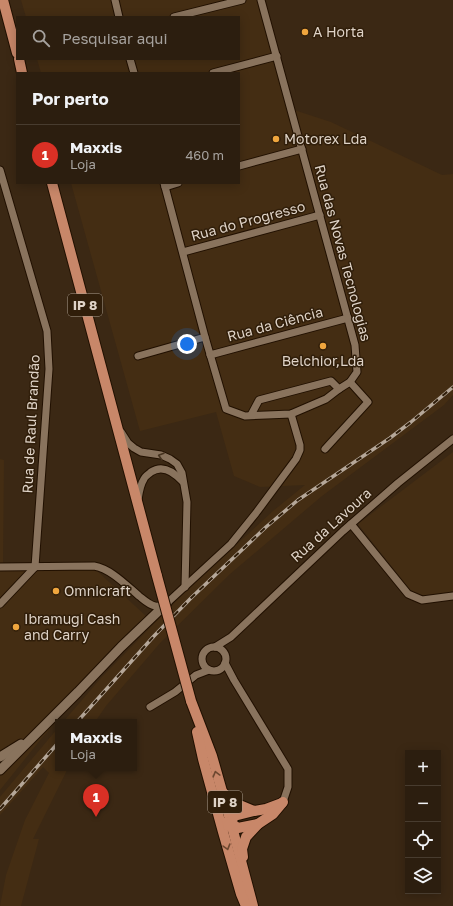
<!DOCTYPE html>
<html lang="pt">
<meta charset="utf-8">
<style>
body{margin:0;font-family:"Golos Text",sans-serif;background:#382b1d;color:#f1f3f6}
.controls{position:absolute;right:12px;bottom:12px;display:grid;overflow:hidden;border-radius:0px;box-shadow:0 2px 10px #0003}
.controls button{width:36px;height:36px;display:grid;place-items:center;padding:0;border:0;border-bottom:1px solid #483c2f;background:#2c1e0f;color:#f1f3f6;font:20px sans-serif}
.you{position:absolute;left:187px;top:344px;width:14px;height:14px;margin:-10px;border:3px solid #fff;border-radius:50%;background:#1a73e8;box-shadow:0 0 0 6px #1a73e833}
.badge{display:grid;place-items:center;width:26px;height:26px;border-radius:50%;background:#d93025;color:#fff;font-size:13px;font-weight:700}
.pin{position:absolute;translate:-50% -33px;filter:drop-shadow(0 1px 2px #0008)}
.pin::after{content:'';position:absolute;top:21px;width:14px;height:12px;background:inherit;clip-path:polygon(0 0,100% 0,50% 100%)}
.popup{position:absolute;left:55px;top:719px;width:82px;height:52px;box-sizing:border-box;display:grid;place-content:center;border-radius:0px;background:#2c1e0f;filter:drop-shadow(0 1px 3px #0005);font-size:13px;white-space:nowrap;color:#a6a29e}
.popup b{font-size:15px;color:#f1f3f6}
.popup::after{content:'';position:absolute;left:50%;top:100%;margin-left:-8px;border:8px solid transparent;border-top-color:#2c1e0f}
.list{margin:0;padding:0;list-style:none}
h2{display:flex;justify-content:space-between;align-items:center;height:52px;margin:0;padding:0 16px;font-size:17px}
h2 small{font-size:13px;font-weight:400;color:#a6a29e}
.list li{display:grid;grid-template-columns:26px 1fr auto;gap:12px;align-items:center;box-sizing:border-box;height:60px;padding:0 16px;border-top:1px solid #483c2f}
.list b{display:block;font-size:15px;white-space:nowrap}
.list p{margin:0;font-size:13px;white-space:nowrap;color:#a6a29e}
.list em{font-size:13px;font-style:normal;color:#a6a29e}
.icon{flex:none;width:22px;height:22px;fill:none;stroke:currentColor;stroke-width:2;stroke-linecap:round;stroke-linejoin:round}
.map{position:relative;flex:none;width:453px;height:906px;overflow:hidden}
.search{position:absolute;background:#2c1e0f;box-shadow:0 2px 10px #0003;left:16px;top:16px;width:224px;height:44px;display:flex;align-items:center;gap:10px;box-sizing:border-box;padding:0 14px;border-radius:0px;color:#a6a29e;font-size:15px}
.panel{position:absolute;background:#2c1e0f;box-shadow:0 2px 10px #0003;left:16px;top:72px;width:224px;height:112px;border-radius:0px}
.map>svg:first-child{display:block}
.built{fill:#442d13}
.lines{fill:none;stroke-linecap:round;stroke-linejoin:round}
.minor-casing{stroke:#211000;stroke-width:9}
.tertiary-casing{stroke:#211000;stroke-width:11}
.primary-casing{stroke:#211000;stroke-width:12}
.minor{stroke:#89735d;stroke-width:7}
.tertiary{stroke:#89735d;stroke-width:9}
.primary{stroke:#c88769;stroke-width:10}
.rail-casing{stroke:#b5a799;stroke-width:3.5}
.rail{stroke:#301e0a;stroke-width:2;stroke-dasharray:6;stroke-linecap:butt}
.primary-bridge-casing{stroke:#211000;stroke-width:12;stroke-linecap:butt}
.primary-bridge{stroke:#c88769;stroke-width:10}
.oneway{stroke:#46331f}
.oneway2{stroke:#6d4830}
.poi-dot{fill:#f0a63e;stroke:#301e0a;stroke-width:1.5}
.labels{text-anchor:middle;stroke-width:3;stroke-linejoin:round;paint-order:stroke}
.shield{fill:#301e0a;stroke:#aa9d8e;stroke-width:1}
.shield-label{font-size:13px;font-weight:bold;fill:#dfd3c7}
.poi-label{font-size:14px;fill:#dfd3c7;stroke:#301e0a;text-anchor:start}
.street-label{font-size:14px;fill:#dfd3c7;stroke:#301e0a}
</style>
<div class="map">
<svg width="453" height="906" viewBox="0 0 453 906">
<rect width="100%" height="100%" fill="#3b2814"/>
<g class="built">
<polygon points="21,0 261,0 291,109 331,122 442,175 453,174 453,395 444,405 322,496 230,574 161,642 106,706 95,722 63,722 101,678 185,592 273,511 305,485 260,487 234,476 216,412 140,431 71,183 239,183 239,73 41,73 37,59 239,59 239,17 26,17"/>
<polygon points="453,452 453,592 442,596 425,596 412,592 358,524"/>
<polygon points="0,459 4,460 3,568 96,570 147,617 41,739 0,790"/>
<polygon points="58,728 58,768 68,768 33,839 39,839 21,906 0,906 6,875 25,820 49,773 43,767 0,815 0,797"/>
</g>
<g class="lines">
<defs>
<g id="minor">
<polyline points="115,0 119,17"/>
<polyline points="174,17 242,0"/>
<polyline points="130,59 134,73"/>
<polyline points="213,73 277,56"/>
<polyline points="239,166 302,149"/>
<polyline points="0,170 47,331 49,369 35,567"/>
<polyline points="164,183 205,337 226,409 245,416 291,414 326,399 339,389 350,382 357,372 355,345 261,0"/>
<polyline points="165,187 178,183"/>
<polyline points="183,252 320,215"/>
<polyline points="210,355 348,318"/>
<polyline points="138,356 205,337"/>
<polyline points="251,415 259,400 331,381 339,389"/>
<polyline points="121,432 128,443 134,448 141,452 161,455 170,459 177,464 182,473 187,502 185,587"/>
<polyline points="325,449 368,402 350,382"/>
<path d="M138 500C139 493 140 485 144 479 145 476 149 474 151 472 163 464 175 473 183 482"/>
<polyline points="351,524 408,594 422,600 453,596"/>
<path d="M0 567 94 566C111 569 126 585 139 596 143 599 149 605 155 606 159 607 163 605 167 603L231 544 256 513 296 459 300 450V445L291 414"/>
<polyline points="0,604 35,567"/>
<polyline points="215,647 231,637 343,531 398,483 453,439"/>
<circle cx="214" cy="659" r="12"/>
<polyline points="225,663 234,680 288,769 288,787 283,802"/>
<polyline points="150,707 175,692 196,675 209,670"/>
</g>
<g id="tertiary">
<polyline points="0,757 21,744"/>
<polyline points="0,770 78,692 121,647 167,603"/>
</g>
<g id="primary">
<polyline points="3,0 17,53"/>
<polyline points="19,59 22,73"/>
<polyline points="52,183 157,576"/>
<polyline points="191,701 212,756 231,823 253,906"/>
<polyline points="197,732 203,759 223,832 241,894 246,906"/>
<polyline points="221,791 235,803 254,811 266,809 282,803"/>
<polyline points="227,822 231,823 238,828 258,824"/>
<polyline points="228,826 231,823 234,816 254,811"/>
<polyline points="243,857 242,849 246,837 258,824 273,814 283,802"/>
</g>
</defs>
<use href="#minor" class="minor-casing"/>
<use href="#tertiary" class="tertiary-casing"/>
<use href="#primary" class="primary-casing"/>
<use href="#minor" class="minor"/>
<use href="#tertiary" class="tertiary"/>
<use href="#primary" class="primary"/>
<defs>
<g id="rail">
<polyline points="77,722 154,636 191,598 266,527 298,500 390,438 411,422 453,387"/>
<polyline points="0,809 58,743"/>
</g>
</defs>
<use href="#rail" class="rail-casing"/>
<use href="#rail" class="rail"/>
<defs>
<polyline id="primary-bridge" points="157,576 191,701"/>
</defs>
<use href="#primary-bridge" class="primary-bridge-casing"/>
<use href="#primary-bridge" class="primary-bridge"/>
</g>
<defs><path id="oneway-chevron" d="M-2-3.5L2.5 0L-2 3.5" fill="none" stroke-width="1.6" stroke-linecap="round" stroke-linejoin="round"/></defs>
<use class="oneway" href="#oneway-chevron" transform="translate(161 456) rotate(-164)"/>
<g class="oneway2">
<use href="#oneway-chevron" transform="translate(216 774) rotate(-105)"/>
<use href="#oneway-chevron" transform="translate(227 847) rotate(74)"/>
</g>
<g class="poi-dot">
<circle cx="305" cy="32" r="4"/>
<circle cx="276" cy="139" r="4"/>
<circle cx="323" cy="346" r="4"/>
<circle cx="56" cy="591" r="4"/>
<circle cx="16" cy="627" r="4"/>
</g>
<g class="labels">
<g class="shield">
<rect x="68" y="294" width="34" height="22" rx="3"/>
<rect x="208" y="791" width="34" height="22" rx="3"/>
</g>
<g class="shield-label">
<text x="85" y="310">IP 8</text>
<text x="225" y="807">IP 8</text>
</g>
<g class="poi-label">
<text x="313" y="37">A Horta</text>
<text x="284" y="144">Motorex Lda</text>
<text x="323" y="366" text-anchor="middle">Belchior,Lda</text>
<text x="64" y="596">Omnicraft</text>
<text x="24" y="624">Ibramugi Cash<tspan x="24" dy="16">and Carry</tspan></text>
</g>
<g class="street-label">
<text transform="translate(248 221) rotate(-15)" y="5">Rua do Progresso</text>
<text transform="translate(343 253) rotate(75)" y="5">Rua das Novas Tecnologias</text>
<text transform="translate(275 324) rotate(-15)" y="5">Rua da Ciência</text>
<text transform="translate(31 424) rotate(-87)" y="5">Rua de Raul Brandão</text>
<text transform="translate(331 525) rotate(-42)" y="5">Rua da Lavoura</text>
</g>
</g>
</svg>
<div class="controls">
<button>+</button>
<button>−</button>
<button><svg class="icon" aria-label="locate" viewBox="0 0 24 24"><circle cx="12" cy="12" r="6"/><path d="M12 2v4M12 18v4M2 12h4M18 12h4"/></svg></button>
<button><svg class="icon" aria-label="layers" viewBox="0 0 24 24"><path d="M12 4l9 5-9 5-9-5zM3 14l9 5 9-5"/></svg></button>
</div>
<div class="you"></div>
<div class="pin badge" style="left:96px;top:817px">1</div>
<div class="popup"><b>Maxxis</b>Loja</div>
<div class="search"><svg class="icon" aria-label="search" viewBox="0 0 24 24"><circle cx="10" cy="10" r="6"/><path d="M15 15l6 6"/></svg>Pesquisar aqui</div>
<section class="panel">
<h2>Por perto<small></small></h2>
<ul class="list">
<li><span class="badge">1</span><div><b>Maxxis</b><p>Loja</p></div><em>460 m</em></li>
</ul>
</section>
</div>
